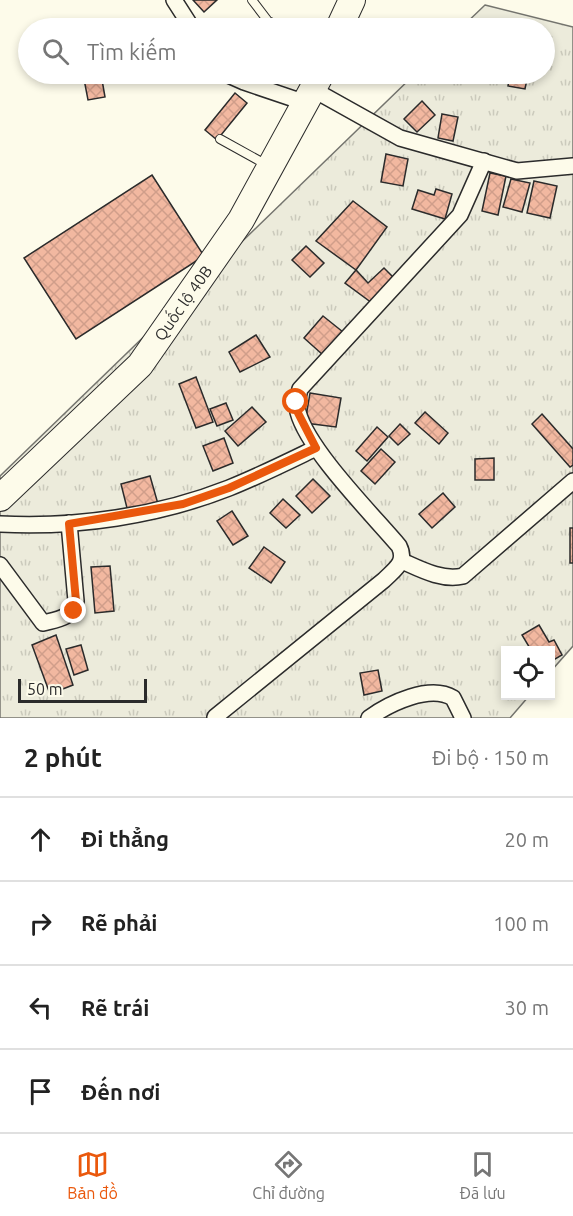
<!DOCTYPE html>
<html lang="vi">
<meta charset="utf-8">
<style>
body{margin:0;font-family:Ubuntu,sans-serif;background:#f2f2f2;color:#222}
.controls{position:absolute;right:18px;bottom:18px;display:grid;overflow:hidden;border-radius:0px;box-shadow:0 3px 9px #0003}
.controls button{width:54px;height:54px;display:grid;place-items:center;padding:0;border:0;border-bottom:2px solid #e0e0e0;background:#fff;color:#222;font:30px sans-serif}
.scale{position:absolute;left:18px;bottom:15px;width:129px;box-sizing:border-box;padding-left:6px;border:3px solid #2b2b2b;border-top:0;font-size:16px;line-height:21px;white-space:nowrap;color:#2b2b2b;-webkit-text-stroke:4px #fdfbea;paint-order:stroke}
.stop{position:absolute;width:18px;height:18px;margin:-14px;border:4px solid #ea580c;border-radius:50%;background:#fff}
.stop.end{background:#ea580c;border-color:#fff;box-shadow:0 2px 6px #0008}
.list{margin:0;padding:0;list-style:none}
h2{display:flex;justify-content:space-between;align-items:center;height:78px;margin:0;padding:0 24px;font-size:26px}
h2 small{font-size:20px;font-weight:400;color:#767676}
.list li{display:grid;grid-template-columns:39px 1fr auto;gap:18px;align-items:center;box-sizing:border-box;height:84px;padding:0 24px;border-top:2px solid #e0e0e0}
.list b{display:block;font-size:22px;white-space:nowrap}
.list em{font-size:20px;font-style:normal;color:#767676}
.icon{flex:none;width:33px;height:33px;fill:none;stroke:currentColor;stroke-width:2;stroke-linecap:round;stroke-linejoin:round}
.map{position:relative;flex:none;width:573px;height:718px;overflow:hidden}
.search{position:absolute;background:#fff;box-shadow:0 3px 9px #0003;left:18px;right:18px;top:18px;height:66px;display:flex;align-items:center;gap:15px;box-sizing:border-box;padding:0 21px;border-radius:33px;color:#767676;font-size:22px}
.sheet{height:414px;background:#fff}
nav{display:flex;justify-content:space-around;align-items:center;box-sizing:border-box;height:84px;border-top:2px solid #e0e0e0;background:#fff;font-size:16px;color:#767676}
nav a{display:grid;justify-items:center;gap:3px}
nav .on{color:#ea580c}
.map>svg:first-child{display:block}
.grass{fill:url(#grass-tufts);stroke:#74746e;stroke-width:1.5}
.building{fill:url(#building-cross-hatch);stroke:#2b2b2b;stroke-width:1.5}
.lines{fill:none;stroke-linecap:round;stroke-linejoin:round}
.service-casing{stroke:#2b2b2b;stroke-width:10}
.minor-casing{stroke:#2b2b2b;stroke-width:18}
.trunk-casing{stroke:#2b2b2b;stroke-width:28}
.service{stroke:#fdfbea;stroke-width:8}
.minor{stroke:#fdfbea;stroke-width:15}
.trunk{stroke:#fdfbea;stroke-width:26}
.route{stroke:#ea580c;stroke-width:8}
.labels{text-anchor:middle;stroke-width:4.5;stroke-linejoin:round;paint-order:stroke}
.street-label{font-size:16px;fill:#2b2b2b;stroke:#fdfbea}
</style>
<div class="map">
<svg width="573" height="718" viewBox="0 0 573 718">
<defs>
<pattern id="grass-tufts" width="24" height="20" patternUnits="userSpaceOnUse" patternTransform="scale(1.5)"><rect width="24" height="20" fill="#ecebdb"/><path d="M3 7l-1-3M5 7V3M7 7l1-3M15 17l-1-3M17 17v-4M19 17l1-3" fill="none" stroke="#cbcabc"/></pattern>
<pattern id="building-cross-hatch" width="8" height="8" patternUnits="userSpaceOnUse" patternTransform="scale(1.5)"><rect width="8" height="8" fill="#f2b8a0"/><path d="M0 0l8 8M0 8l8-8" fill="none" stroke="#d09e8a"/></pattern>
</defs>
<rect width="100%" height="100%" fill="#fdfbea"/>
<polygon class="grass" points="485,5 573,27 573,646 551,671 550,650 506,650 506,696 529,696 510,718 0,718 0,476 415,74 544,74 544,28 461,28"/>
<g class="building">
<polygon points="193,0 217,0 204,12"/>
<polygon points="83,74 101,74 105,97 88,100"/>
<polygon points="510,74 528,74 525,89 508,86"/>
<polygon points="235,93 247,103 217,140 205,130"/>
<polygon points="422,101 435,115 417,132 404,119"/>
<polygon points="442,114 458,117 453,141 438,138"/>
<polygon points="386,154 408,159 403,186 381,182"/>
<polygon points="490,173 506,176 498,215 482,211"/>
<polygon points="152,175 204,256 76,339 24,258"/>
<polygon points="511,179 530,183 522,212 503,207"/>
<polygon points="534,181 557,186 550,218 527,213"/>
<polygon points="436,189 452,194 445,219 412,209 418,190 434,195"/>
<polygon points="353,201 387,227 356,270 316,241"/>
<polygon points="306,246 324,263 310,277 292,260"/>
<polygon points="384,268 393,277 372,303 345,283 356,270 368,283"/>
<polygon points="323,316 343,332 323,355 304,338"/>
<polygon points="256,335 270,357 240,372 229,352"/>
<polygon points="196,377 213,422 196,428 179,384"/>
<polygon points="310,393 341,398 336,427 305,423"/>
<polygon points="226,403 233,420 217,426 210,409"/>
<polygon points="252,407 266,422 238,446 225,431"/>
<polygon points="425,412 448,433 439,444 415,423"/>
<polygon points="542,414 573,449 573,465 570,467 532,424"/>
<polygon points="400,424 410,434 398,445 389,436"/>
<polygon points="377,427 388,437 367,461 356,451"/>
<polygon points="224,438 233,463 213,471 203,446"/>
<polygon points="381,449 395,462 375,484 361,471"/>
<polygon points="494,458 494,480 475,480 475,459"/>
<polygon points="150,476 158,504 128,512 121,484"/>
<polygon points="313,479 330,496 312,513 296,496"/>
<polygon points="443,493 455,507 432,528 419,514"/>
<polygon points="283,499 300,515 286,528 270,513"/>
<polygon points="232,511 248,536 233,545 217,521"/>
<rect x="570" y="528" width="3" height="35"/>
<polygon points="264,547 285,562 271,583 249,568"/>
<polygon points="110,566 114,611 95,613 91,567"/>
<polygon points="539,625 549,642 554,640 562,655 550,662 550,650 531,650 522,635"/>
<polygon points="56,635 73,685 50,694 32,645"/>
<polygon points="81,645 88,670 74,675 66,649"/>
<polygon points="378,670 382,691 364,695 360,673"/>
</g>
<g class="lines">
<defs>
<g id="service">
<polyline points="252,0 268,21 283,28"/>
<polyline points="220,139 267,165"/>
</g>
<g id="minor">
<polyline points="174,0 192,28"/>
<polyline points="226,74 244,82 306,103"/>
<polyline points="314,90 400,138 517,171 573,166"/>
<path d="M0 524C76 528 158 516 229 488 259 476 287 462 316 448"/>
<path d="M402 561C420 569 442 581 463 576L573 481"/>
<path d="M0 565 43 623C59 619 72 618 76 601L69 523"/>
<path d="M215 717 384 580C395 569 407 562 399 546 372 514 308 450 298 412 296 404 298 397 300 389L460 215 484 161"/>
<path d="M369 718C390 703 430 684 453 698L463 718"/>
</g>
<g id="trunk">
<polyline points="339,28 352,0"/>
<polyline points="0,498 140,365 241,220 321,74"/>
</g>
</defs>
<use href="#service" class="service-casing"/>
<use href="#minor" class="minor-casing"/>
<use href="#trunk" class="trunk-casing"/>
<use href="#service" class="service"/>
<use href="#minor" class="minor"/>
<use href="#trunk" class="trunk"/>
</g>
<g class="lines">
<polyline class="route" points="74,611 76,601 69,524 183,504 229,488 316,448 298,413 296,402"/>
</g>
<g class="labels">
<g class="street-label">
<text transform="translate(183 303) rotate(-55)" y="6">Quốc lộ 40B</text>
</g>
</g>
</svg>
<div class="controls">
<button><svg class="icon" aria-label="locate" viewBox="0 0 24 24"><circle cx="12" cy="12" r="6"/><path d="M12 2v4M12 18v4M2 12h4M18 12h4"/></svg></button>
</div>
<div class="scale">50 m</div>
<div class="stop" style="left:296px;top:402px"></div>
<div class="stop end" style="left:74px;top:611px"></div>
<div class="search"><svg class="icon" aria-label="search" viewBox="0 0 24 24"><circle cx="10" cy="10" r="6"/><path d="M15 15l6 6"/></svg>Tìm kiếm</div>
</div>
<section class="sheet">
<h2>2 phút<small>Đi bộ · 150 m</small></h2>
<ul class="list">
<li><svg class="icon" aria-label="ahead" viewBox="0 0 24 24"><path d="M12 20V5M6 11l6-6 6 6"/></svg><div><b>Đi thẳng</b></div><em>20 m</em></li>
<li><svg class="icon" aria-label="right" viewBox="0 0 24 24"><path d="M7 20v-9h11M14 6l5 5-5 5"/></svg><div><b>Rẽ phải</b></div><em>100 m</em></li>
<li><svg class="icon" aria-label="left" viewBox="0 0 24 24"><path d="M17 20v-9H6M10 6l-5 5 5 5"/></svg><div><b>Rẽ trái</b></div><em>30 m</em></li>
<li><svg class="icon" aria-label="arrive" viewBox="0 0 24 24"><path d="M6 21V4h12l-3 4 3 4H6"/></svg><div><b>Đến nơi</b></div></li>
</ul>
</section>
<nav>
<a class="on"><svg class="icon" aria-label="map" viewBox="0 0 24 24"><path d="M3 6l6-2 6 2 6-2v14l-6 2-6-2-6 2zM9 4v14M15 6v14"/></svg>Bản đồ</a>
<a><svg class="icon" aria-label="directions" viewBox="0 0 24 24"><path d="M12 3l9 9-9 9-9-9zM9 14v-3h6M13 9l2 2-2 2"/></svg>Chỉ đường</a>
<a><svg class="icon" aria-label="saved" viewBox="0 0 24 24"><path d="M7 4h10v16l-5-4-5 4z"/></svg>Đã lưu</a>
</nav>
